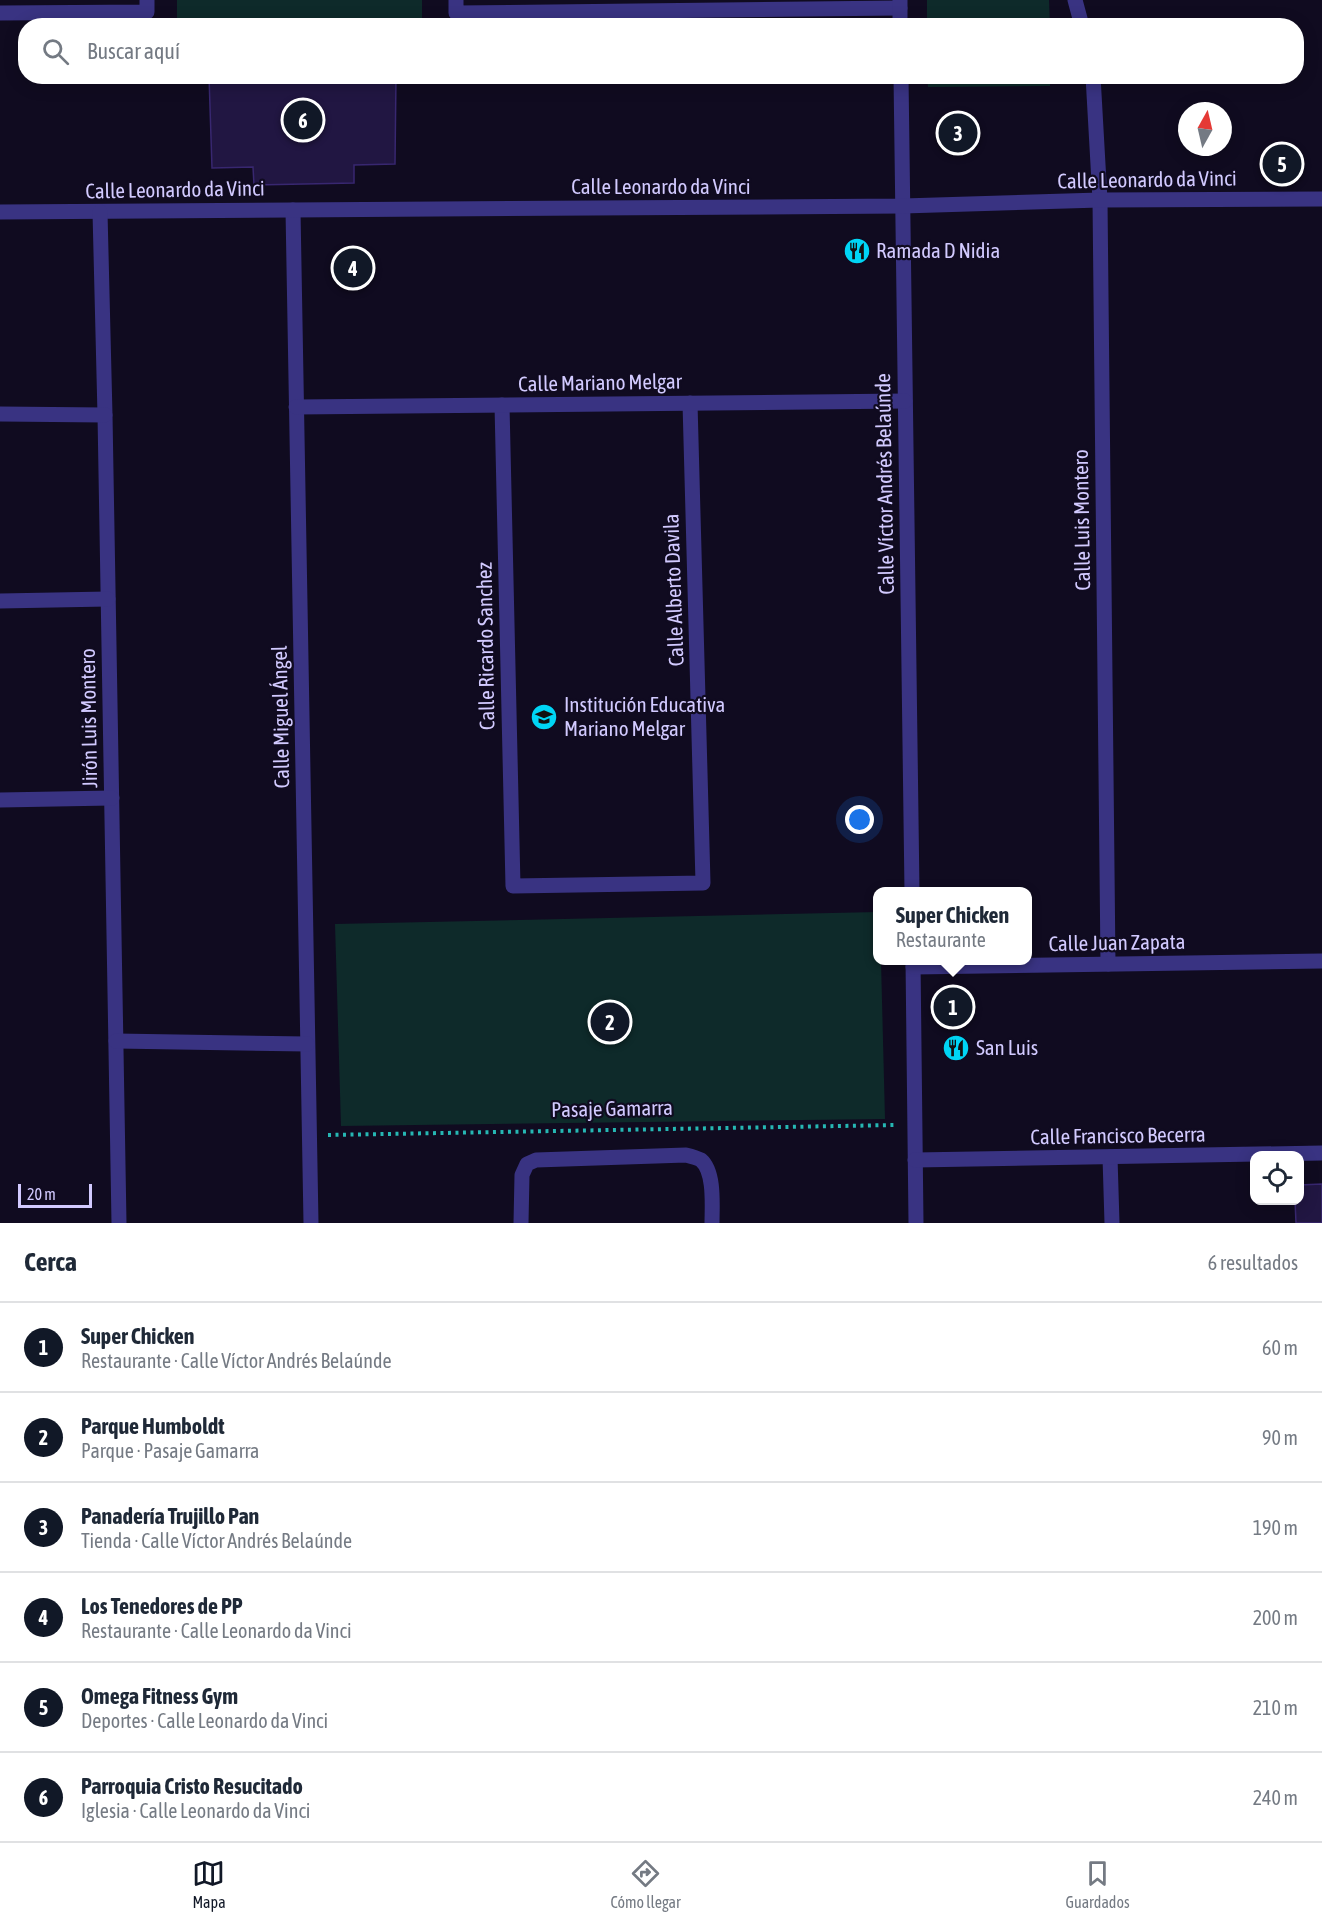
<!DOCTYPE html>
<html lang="es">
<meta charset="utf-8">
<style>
body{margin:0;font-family:"Asap Condensed",sans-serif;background:#f6f6f7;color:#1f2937}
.controls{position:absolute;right:18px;bottom:18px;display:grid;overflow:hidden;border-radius:12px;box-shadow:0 3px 15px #0003}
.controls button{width:54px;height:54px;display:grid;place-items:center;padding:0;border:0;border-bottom:2px solid #e0e1e3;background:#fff;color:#1f2937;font:30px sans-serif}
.compass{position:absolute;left:1178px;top:102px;width:54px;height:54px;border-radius:50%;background:#fff;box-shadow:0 3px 15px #0003;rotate:8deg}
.scale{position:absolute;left:18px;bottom:15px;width:74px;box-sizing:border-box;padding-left:6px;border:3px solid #d2caff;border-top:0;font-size:16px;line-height:21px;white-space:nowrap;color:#d2caff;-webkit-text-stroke:4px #100b20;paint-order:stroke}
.you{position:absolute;left:860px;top:820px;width:21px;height:21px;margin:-15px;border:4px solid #fff;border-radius:50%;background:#1a73e8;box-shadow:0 0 0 9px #1a73e833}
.badge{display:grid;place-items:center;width:39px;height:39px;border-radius:50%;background:#111827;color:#fff;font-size:20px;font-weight:700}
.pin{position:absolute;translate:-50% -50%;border:3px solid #fff;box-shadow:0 2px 6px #0006}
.popup{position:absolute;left:873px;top:887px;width:159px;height:78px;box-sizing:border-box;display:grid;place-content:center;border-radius:12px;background:#fff;filter:drop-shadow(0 2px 4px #0005);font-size:20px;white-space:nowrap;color:#747a83}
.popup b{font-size:22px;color:#1f2937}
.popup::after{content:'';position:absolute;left:50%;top:100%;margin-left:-12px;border:12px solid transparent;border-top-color:#fff}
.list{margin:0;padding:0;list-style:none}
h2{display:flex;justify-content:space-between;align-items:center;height:78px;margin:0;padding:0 24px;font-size:26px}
h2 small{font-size:20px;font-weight:400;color:#747a83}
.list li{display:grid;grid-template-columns:39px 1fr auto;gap:18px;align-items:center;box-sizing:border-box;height:90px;padding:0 24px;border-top:2px solid #e0e1e3}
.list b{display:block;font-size:22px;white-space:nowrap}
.list p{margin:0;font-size:20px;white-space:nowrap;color:#747a83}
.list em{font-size:20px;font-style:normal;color:#747a83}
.icon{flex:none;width:33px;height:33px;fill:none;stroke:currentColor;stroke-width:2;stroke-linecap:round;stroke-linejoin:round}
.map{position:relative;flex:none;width:1322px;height:1223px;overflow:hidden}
.search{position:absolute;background:#fff;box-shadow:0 3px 15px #0003;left:18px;right:18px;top:18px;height:66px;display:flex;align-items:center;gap:15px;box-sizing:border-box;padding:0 21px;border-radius:24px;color:#747a83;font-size:22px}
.sheet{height:618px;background:#fff}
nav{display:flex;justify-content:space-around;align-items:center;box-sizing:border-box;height:84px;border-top:2px solid #e0e1e3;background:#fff;font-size:16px;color:#747a83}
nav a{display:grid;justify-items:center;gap:3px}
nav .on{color:#111827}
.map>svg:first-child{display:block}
.green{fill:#0e2a2a}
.building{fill:#211642;stroke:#382770;stroke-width:1.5}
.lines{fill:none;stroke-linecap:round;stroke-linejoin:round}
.path{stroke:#26b7b3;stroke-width:4;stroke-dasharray:3 4.5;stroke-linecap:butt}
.street{stroke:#393382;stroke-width:15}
.labels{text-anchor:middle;stroke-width:4.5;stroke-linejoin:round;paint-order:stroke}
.street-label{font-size:21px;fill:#d2caff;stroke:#100b20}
.poi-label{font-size:21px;fill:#d2caff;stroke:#100b20;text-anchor:start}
</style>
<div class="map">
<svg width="1322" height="1223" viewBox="0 0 1322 1223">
<rect width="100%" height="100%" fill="#100b20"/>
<g class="green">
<rect x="177" y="0" width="245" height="25"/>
<polygon points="927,0 1049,0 1050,25 927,25"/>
<polygon points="927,77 1050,77 1050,86 928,87"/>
<polygon points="878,912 878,960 881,961 885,1119 341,1126 335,924"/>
</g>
<g class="building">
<polygon points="209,76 396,76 395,164 354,165 354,183 254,185 253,167 212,168"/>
<polygon points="1322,1184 1322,1223 1296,1223 1295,1200 1300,1200 1300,1185"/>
</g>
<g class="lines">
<polyline class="path" points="328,1135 896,1125"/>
<g class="street">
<polyline points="456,0 456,13 900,8"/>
<polyline points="900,0 900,26"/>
<polyline points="1075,0 1082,26"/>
<polyline points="0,13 147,12 147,0"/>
<polyline points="901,76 912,892"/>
<polyline points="1093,76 1100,200 1108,964"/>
<polyline points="293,210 311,1223"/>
<polyline points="0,212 903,206 1100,200 1322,199"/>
<polyline points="100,212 105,415 119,1223"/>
<polyline points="502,405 513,886 703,883 690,403"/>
<polyline points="296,407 905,401"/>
<polyline points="0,414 105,415"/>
<polyline points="0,601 108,599"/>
<polyline points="0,800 112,798"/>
<polyline points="913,960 916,1223"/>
<polyline points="913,967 1322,961"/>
<polyline points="116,1041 307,1044"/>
<polyline points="1110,1157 1112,1223"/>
<polyline points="915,1160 1322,1153"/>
<path d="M521 1223 522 1175 527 1164 536 1160 686 1155C690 1156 697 1158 701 1160 715 1172 712 1206 712 1223"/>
</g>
</g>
<defs>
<symbol id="restaurant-disc" viewBox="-11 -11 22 22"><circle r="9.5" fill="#00d5f5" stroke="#100b20"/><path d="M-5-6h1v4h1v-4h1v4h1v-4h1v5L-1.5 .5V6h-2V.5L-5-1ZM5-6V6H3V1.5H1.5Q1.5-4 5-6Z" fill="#111"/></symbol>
<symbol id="school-disc" viewBox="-11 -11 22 22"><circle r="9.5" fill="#00d5f5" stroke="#100b20"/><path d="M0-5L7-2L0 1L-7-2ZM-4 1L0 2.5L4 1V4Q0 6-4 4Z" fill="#111"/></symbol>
</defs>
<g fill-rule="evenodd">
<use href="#restaurant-disc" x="842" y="236" width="30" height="30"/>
<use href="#school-disc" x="529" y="702" width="30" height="30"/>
<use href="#restaurant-disc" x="941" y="1033" width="30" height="30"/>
</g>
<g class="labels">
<g class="street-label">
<text transform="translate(1147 180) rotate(-1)" y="7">Calle Leonardo da Vinci</text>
<text x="661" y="194">Calle Leonardo da Vinci</text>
<text transform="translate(175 190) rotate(-1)" y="7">Calle Leonardo da Vinci</text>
<text transform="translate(600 383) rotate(-1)" y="7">Calle Mariano Melgar</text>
<text transform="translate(885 484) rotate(-91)" y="7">Calle Víctor Andrés Belaúnde</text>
<text transform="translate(1082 520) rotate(-91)" y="7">Calle Luis Montero</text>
<text transform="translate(674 590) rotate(-92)" y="7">Calle Alberto Davila</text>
<text transform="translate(486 646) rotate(-91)" y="7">Calle Ricardo Sanchez</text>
<text transform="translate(281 717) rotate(-91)" y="7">Calle Miguel Ángel</text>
<text transform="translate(89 718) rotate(-91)" y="7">Jirón Luis Montero</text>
<text transform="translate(1117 943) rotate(-1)" y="7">Calle Juan Zapata</text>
<text transform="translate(612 1109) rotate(-1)" y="7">Pasaje Gamarra</text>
<text transform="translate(1118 1136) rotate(-1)" y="7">Calle Francisco Becerra</text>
</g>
<g class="poi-label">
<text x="876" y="258">Ramada D Nidia</text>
<text x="564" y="712">Institución Educativa<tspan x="564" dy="24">Mariano Melgar</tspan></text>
<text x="976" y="1055">San Luis</text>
</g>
</g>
</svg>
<div class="controls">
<button><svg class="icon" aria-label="locate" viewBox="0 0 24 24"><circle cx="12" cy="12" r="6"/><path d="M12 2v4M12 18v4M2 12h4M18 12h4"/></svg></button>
</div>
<svg class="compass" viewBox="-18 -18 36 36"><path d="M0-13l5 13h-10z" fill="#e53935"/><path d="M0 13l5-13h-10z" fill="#747a83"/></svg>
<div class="scale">20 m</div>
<div class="you"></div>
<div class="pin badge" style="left:953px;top:1007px">1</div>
<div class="popup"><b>Super Chicken</b>Restaurante</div>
<div class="pin badge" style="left:610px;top:1022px">2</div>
<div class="pin badge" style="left:958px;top:133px">3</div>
<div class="pin badge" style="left:353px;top:268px">4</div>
<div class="pin badge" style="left:1282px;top:164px">5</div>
<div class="pin badge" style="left:303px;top:120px">6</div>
<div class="search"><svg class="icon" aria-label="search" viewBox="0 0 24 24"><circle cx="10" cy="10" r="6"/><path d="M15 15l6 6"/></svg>Buscar aquí</div>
</div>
<section class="sheet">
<h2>Cerca<small>6 resultados</small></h2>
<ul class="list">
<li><span class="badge">1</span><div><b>Super Chicken</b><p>Restaurante · Calle Víctor Andrés Belaúnde</p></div><em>60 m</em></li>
<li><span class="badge">2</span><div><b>Parque Humboldt</b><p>Parque · Pasaje Gamarra</p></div><em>90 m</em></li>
<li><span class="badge">3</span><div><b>Panadería Trujillo Pan</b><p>Tienda · Calle Víctor Andrés Belaúnde</p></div><em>190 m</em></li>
<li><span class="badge">4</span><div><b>Los Tenedores de PP</b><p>Restaurante · Calle Leonardo da Vinci</p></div><em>200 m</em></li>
<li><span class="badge">5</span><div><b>Omega Fitness Gym</b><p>Deportes · Calle Leonardo da Vinci</p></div><em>210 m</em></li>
<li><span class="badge">6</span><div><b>Parroquia Cristo Resucitado</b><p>Iglesia · Calle Leonardo da Vinci</p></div><em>240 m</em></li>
</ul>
</section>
<nav>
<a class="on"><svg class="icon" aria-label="map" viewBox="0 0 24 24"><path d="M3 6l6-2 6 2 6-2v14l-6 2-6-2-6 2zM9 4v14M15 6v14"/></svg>Mapa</a>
<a><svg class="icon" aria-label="directions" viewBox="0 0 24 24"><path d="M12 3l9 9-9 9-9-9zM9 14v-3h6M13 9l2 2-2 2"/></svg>Cómo llegar</a>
<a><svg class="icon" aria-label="saved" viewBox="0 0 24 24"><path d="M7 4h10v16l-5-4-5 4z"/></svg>Guardados</a>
</nav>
